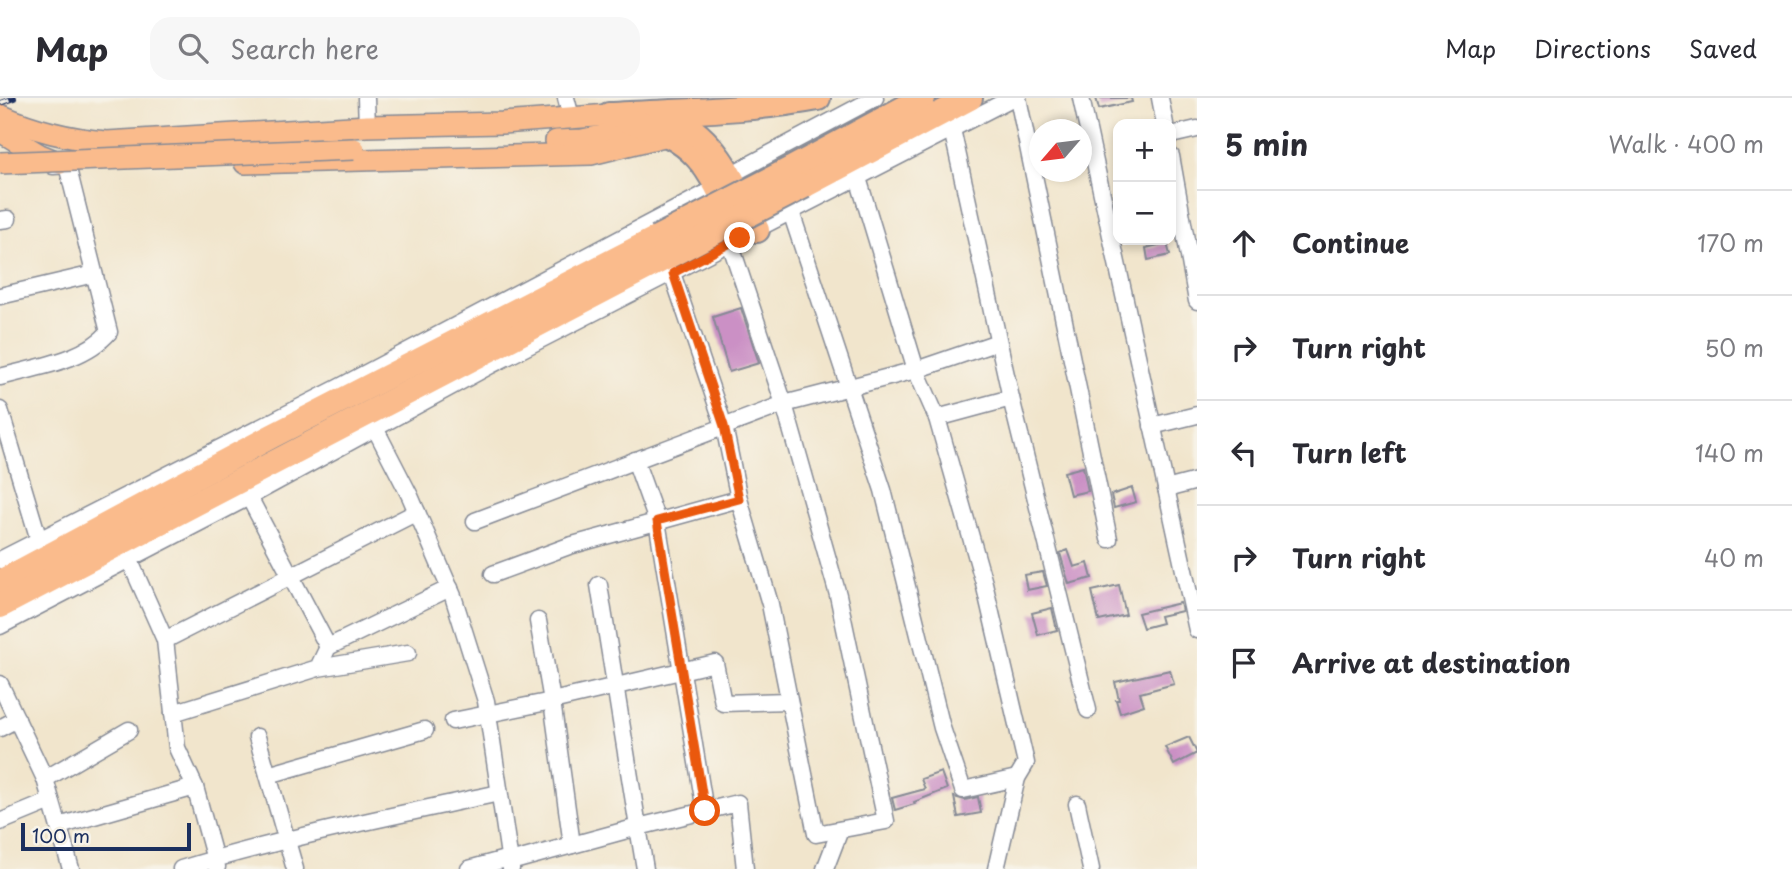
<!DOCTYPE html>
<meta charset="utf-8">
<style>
body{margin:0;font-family:"Playpen Sans",sans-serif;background:#f7f7f7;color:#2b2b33}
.controls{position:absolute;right:21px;top:21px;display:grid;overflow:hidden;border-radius:14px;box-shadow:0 4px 10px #0003}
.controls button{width:63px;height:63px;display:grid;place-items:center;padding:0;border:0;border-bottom:2px solid #e1e1e2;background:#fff;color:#2b2b33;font:35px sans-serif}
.compass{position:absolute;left:1029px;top:21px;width:63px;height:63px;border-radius:50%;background:#fff;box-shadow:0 4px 10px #0003;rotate:242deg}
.scale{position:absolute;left:21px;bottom:18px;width:170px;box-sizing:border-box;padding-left:7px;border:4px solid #1b2f5e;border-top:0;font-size:19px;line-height:24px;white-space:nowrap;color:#1b2f5e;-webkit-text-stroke:5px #f7f3e8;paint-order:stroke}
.stop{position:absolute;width:21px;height:21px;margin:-16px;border:5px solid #ea580c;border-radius:50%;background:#fff}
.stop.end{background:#ea580c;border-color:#fff;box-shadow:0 2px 7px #0008}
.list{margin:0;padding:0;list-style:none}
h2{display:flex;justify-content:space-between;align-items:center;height:91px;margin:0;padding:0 28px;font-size:30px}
h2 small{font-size:23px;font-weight:400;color:#7c7c81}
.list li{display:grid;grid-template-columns:46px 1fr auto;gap:21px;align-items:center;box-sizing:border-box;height:105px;padding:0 28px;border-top:2px solid #e1e1e2}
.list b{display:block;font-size:26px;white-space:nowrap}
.list em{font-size:23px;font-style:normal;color:#7c7c81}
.icon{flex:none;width:38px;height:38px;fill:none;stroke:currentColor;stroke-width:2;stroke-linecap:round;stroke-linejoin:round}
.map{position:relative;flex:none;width:1197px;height:771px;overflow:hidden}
header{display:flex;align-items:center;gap:42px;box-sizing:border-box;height:98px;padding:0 35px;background:#fff;border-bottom:2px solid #e1e1e2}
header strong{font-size:33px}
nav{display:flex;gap:38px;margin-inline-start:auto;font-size:24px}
.search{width:490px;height:63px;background:#f7f7f7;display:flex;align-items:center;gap:18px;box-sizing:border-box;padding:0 24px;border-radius:21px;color:#7c7c81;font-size:26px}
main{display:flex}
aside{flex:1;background:#fff}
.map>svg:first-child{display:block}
.building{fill:#cb90c5}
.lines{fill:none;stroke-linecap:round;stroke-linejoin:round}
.minor-casing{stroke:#868a95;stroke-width:19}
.major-casing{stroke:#868a95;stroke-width:24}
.highway-casing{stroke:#868a95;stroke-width:28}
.minor{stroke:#fff;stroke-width:16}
.major{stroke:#fabb8c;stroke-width:21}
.highway{stroke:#fabb8c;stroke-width:24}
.rail-casing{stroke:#1b2f5e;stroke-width:6}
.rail{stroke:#f7f3e8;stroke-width:3.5;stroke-dasharray:10;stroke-linecap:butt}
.major-bridge-casing{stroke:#868a95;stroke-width:24;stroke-linecap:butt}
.highway-bridge-casing{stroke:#868a95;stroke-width:28;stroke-linecap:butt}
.major-bridge{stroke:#fabb8c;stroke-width:21}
.highway-bridge{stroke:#fabb8c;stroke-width:24}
.route{stroke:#ea580c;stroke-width:9}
</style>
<header>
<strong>Map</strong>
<div class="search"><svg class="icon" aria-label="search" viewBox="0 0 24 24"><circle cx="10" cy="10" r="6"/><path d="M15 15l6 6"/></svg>Search here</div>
<nav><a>Map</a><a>Directions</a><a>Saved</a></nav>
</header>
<main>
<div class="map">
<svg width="1197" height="771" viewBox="0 0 1197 771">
<rect width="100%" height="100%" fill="#f7f3e8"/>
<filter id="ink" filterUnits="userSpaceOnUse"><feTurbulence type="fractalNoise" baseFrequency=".0143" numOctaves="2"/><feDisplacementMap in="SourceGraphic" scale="14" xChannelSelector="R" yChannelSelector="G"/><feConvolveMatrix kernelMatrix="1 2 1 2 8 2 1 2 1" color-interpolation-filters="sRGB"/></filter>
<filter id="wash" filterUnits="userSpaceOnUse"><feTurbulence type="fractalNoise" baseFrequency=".00686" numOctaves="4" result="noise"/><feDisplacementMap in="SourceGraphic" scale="28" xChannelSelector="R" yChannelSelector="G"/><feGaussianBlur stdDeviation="1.57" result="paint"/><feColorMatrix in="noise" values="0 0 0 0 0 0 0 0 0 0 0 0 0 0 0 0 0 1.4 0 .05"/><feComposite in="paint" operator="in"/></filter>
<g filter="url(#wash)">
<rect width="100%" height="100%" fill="#f1e5cc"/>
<g id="blocks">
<g class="building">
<polygon points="1096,0 1131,0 1132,4 1099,11"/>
<polygon points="1167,145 1170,157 1148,162 1146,150"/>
<polygon points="741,210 759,265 729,274 713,219"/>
<polygon points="1083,369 1088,393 1070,397 1064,374"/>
<polygon points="1132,390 1136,404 1114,410 1111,397"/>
<polygon points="1068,452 1074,469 1088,465 1092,480 1069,486 1060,455"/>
<polygon points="1043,474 1047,488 1027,492 1024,477"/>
<polygon points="1119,487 1126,517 1099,523 1092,493"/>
<polygon points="1180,505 1182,513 1160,518 1162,525 1143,530 1138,515"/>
<polygon points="1052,510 1057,532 1038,537 1032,515"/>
<polygon points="1170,572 1174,586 1140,595 1144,607 1120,615 1116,602 1119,602 1115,584"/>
<polygon points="1189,639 1197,655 1174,667 1165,649"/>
<polygon points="941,674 947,691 914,704 915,706 895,712 892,700 925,691 921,681"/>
<polygon points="954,699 965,702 978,699 981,715 958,719"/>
</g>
</g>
</g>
<g filter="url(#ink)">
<use href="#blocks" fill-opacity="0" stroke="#868a95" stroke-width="2"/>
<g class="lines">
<defs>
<g id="minor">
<polyline points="366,0 367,28"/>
<polyline points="566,0 571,19"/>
<polyline points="1018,0 1109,441"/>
<polyline points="1081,0 1197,532"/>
<polyline points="1160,0 1165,26"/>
<polyline points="952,31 1011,300 1088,612"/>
<polyline points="1171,37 1197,31"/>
<polyline points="1171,58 1197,203"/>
<polyline points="858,80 916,272 937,320 984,485 1026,665 1017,680 996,771"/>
<polyline points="791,114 883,392 942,630 963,692 1017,680"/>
<polyline points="0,122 8,121"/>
<polyline points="672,175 724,328 739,401 770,506 816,736 886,723 838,497 784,306 730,145"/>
<polyline points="0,198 94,176"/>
<path d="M0 279C36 269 84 263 109 234L67 67 53 68"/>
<polyline points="0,312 39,442"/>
<polyline points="937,320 1011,300"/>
<polyline points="1152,328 1197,317"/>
<polyline points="375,330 410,398 453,498 486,603 511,771"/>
<polyline points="635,362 657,423 705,713"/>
<polyline points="1166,391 1197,383"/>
<polyline points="249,399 328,549"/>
<polyline points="475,423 784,306 916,272 998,244"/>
<polyline points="129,461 165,542 177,650 195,689 217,769"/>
<polyline points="0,462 338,290 718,89 730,77 875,0"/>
<polyline points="493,476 569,448 739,401"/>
<polyline points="599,487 638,729 738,705 745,771"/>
<polyline points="538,523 552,603 572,747"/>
<polyline points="0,528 243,402 491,267 1012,0"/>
<polyline points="165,542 417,414"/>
<polyline points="318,570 408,555"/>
<polyline points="0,586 45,681 71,771"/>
<polyline points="173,615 318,570 328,549 450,490"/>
<polyline points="453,623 552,603 715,565 723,605 788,603"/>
<polyline points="0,630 17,621"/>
<polyline points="257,639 295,771"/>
<polyline points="268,677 425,632"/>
<polyline points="45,681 129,632"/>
<polyline points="1077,706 1091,771"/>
<polyline points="0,724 51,703"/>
<polyline points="59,728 195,689"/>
<polyline points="510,764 638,729 645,771"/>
<path d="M181 771C285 739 393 718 499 695"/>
<polyline points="469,771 509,760"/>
<polyline points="825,771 840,732"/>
</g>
<g id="major">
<path d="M0 17C34 32 70 41 107 44L367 28 502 25 609 17"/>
<polyline points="0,33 40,57 60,65"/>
<polyline points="556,43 582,42 634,32"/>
<polyline points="245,65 591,56 668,37"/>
</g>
<g id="highway">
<path d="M609 17C679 13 749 13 818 0"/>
<path d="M626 22C703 41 711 74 740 140"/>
<path d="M676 22C720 44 736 90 757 132"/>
<polyline points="789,72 923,0"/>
<polyline points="804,88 970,0"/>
<polyline points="0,484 272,338 657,140"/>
<polyline points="0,508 669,158"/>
</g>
</defs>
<use href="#minor" class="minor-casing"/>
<use href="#major" class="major-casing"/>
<use href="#highway" class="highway-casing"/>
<use href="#minor" class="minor"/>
<use href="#major" class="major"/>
<use href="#highway" class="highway"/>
<defs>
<polyline id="rail" points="0,5 14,0"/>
</defs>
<use href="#rail" class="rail-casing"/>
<use href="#rail" class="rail"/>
<defs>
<polyline id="major-bridge" points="0,65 354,51"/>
<g id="highway-bridge">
<polyline points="657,140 789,72"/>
<polyline points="669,158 804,88"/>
</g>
</defs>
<use href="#major-bridge" class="major-bridge-casing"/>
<use href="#highway-bridge" class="highway-bridge-casing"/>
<use href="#major-bridge" class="major-bridge"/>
<use href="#highway-bridge" class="highway-bridge"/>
</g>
</g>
<g class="lines" filter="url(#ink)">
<polyline class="route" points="705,713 657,423 739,401 724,328 673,175 740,140"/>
</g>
</svg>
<div class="controls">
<button>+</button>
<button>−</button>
</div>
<svg class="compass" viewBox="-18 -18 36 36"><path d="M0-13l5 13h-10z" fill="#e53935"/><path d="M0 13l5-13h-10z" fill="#7c7c81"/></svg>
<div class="scale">100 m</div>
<div class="stop" style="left:705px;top:713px"></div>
<div class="stop end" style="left:740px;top:140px"></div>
</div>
<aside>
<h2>5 min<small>Walk · 400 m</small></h2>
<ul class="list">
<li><svg class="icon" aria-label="ahead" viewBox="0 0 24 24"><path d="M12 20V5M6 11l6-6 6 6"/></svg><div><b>Continue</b></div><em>170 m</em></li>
<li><svg class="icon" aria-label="right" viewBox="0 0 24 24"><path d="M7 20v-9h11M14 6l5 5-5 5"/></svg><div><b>Turn right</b></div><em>50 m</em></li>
<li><svg class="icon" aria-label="left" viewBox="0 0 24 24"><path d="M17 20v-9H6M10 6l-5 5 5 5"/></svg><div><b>Turn left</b></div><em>140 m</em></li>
<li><svg class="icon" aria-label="right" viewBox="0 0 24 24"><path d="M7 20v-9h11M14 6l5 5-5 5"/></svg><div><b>Turn right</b></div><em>40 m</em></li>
<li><svg class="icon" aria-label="arrive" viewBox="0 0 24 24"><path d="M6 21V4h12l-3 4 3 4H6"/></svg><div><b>Arrive at destination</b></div></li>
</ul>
</aside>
</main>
